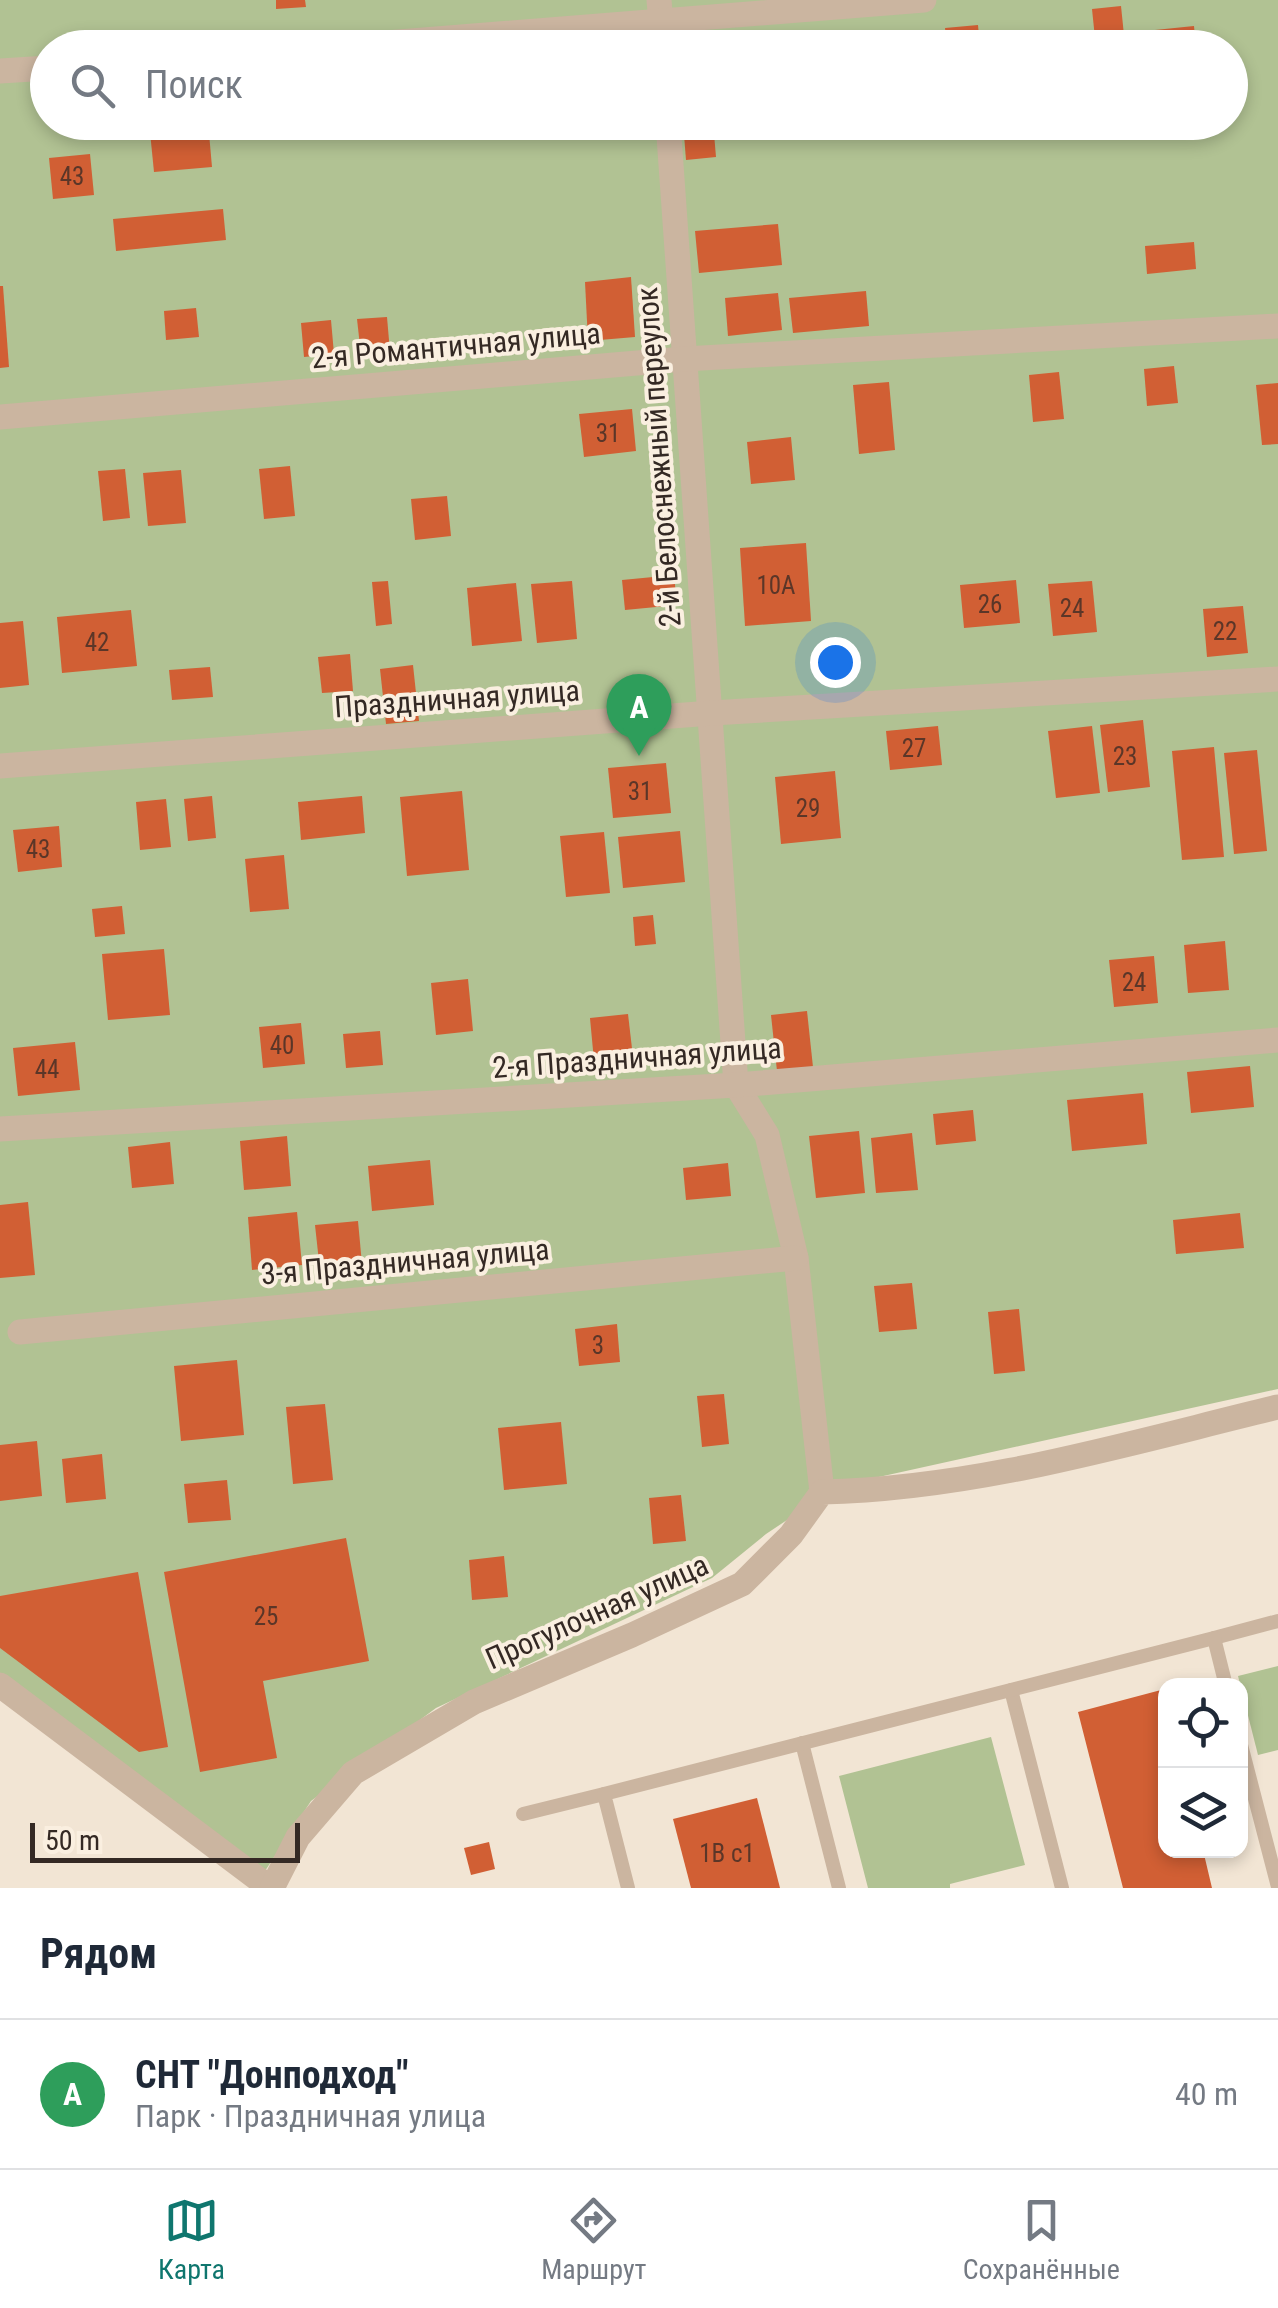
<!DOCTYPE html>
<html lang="ru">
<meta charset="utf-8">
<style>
body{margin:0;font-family:"Roboto Condensed",sans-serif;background:#f2f2f3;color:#1f2937}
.controls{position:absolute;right:30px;bottom:30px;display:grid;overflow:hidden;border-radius:20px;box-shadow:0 5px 15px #0003}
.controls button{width:90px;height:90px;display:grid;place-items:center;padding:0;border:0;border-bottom:2px solid #e0e1e3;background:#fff;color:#1f2937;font:50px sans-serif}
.scale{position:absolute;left:30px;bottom:25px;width:270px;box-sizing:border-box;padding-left:10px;border:5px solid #342924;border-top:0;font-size:28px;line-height:35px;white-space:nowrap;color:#342924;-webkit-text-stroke:8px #faefe0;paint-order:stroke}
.you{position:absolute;left:835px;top:662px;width:35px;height:35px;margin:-25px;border:8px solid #fff;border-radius:50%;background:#1a73e8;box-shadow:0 0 0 15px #1a73e833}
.badge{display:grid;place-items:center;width:65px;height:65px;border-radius:50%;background:#0f766e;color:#fff;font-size:32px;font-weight:700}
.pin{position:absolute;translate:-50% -82px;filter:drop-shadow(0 2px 5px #0008)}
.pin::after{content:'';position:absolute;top:52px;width:35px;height:30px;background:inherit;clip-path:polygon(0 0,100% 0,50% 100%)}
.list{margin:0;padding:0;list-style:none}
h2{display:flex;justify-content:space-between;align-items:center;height:130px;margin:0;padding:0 40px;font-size:42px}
h2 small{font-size:32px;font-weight:400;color:#747a83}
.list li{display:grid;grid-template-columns:65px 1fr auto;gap:30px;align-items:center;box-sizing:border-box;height:150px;padding:0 40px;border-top:2px solid #e0e1e3}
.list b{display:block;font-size:38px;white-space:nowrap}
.list p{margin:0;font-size:32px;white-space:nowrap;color:#747a83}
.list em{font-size:32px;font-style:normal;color:#747a83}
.icon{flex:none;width:55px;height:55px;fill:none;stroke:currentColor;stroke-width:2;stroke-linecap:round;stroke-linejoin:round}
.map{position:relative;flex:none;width:1278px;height:1888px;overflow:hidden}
.search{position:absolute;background:#fff;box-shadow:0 5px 15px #0003;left:30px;right:30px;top:30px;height:110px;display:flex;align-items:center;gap:25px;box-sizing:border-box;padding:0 35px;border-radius:55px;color:#747a83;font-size:38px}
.sheet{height:280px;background:#fff}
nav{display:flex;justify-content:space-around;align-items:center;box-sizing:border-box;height:140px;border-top:2px solid #e0e1e3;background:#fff;font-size:28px;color:#747a83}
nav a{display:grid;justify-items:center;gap:5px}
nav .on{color:#0f766e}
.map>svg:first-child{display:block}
.green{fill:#b1c293;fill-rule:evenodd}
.building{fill:#d15f34}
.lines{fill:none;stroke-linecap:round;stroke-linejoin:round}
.lane{stroke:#cbb5a0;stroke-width:14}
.street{stroke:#cbb5a0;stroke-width:25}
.labels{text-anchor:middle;stroke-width:8;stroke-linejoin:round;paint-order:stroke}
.number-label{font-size:25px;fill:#5b3628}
.street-label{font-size:30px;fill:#342924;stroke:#faefe0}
</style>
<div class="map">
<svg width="1278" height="1888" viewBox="0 0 1278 1888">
<rect width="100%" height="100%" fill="#f2e5d4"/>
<g class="green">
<path d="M0 0H1278V1389L838 1486 766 1534 712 1578 436 1708 311 1801 265 1871 0 1691ZM48 48H1230V122H48Z"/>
<polygon points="1278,1666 1278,1750 1258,1755 1238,1676"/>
<polygon points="991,1737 1025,1865 950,1884 950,1888 868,1888 839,1776"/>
</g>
<g class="building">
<polygon points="276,0 305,0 306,7 276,9"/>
<polygon points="1121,6 1125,45 1096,48 1092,9"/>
<polygon points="978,25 980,48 947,48 945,28"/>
<polygon points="1194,26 1196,48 1156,48 1155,30"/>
<polygon points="1052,30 1054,48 1004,48 1003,35"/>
<polygon points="149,122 208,122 212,167 154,172"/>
<polygon points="683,122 713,122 716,157 686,160"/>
<polygon points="90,154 94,195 53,199 49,158"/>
<polygon points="223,209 226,240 116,251 113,219"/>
<polygon points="778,224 782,265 699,273 695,231"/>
<polygon points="1194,242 1196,269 1147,274 1145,246"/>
<polygon points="631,277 635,337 588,341 585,282"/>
<polygon points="0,286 3,286 9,367 0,368"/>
<polygon points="866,291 869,326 793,333 789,298"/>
<polygon points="778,293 782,330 728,336 725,298"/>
<polygon points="196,308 199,337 166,340 164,311"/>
<polygon points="387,317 390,352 361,355 357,319"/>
<polygon points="331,320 334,354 304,357 301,323"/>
<polygon points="1174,366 1178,403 1147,406 1144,369"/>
<polygon points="1059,372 1064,419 1033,422 1029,375"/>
<polygon points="889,382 895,450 859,454 853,385"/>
<polygon points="1278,383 1278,444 1262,445 1256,385"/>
<polygon points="632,409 636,451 584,457 579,414"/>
<polygon points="791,437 795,480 751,484 747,442"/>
<polygon points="290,466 295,516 264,519 259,469"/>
<polygon points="125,469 130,518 103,521 98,471"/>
<polygon points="181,470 186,523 148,526 143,473"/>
<polygon points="447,496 451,536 415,540 411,499"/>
<polygon points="806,543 811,621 745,626 740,548"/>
<polygon points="674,575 677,605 625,610 622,580"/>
<polygon points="1016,580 1020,623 964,628 960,585"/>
<polygon points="388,581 392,624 376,626 372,582"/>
<polygon points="572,581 577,639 537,643 531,584"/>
<polygon points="1092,581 1097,632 1053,636 1048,584"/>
<polygon points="516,583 522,641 472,646 467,588"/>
<polygon points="1243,606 1248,653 1207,657 1203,609"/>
<polygon points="131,610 137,666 62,673 57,617"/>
<polygon points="23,621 29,685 0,688 0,623"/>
<polygon points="350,654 353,691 322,693 318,657"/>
<polygon points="413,665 419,721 386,724 380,669"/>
<polygon points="210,667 213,697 172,700 169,670"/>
<polygon points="1143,720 1150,787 1108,792 1100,725"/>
<polygon points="938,726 942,765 890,770 886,731"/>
<polygon points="1092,726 1100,793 1056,798 1048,731"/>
<polygon points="1214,747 1224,857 1182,860 1172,751"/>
<polygon points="1257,750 1267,851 1234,854 1224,753"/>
<polygon points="666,763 671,813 613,818 608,768"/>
<polygon points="835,771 841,838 781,844 775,777"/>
<polygon points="462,791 469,870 407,876 400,797"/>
<polygon points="212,796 216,838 188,841 184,799"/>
<polygon points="362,796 365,833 301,840 298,802"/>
<polygon points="166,799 171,847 140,850 136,802"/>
<polygon points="59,826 62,867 18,872 13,830"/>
<polygon points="680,831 685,882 623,888 618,837"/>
<polygon points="604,832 610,893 566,897 560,836"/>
<polygon points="284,855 289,909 250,912 245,859"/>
<polygon points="122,906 125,934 95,937 92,909"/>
<polygon points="653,915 656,944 635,946 633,917"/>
<polygon points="1225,941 1229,990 1188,993 1184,945"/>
<polygon points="164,949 170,1015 108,1020 102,954"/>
<polygon points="1154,956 1158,1003 1114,1007 1109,960"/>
<polygon points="468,979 473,1031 436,1035 431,983"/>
<polygon points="807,1011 813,1067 777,1071 771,1015"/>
<polygon points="628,1014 633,1057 594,1061 590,1018"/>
<polygon points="301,1023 305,1064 263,1068 259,1027"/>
<polygon points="380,1031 383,1065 346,1068 343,1034"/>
<polygon points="75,1042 80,1090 18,1096 13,1048"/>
<polygon points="1250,1066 1254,1107 1191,1113 1187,1072"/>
<polygon points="1143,1093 1147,1144 1072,1151 1067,1100"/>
<polygon points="973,1110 976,1141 936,1145 933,1114"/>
<polygon points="859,1131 865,1193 816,1198 809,1136"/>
<polygon points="912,1133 918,1190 876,1193 871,1138"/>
<polygon points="287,1136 291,1186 244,1190 240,1141"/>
<polygon points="170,1142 174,1184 132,1188 128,1147"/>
<polygon points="430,1160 434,1205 372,1211 368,1166"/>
<polygon points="728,1163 731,1196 686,1200 683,1168"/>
<polygon points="28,1202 35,1275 0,1278 0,1205"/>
<polygon points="297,1212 302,1265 252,1270 248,1217"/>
<polygon points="1240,1213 1244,1248 1176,1254 1173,1220"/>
<polygon points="358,1221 363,1275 321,1280 315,1225"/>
<polygon points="912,1283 917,1329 879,1332 874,1286"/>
<polygon points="1019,1309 1025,1371 994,1374 988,1312"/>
<polygon points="617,1324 620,1362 579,1366 575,1329"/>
<polygon points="237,1360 244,1435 181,1441 174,1366"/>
<polygon points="724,1394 729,1444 702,1447 697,1396"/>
<polygon points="325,1404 333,1480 293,1484 286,1407"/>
<polygon points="561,1422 567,1484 504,1490 498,1428"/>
<polygon points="37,1441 42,1496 0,1501 0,1445"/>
<polygon points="102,1454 106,1499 66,1503 62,1459"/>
<polygon points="227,1480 231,1520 188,1523 184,1484"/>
<polygon points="681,1495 686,1541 653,1544 649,1498"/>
<polygon points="346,1538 369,1661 263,1681 277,1758 200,1772 164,1572"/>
<polygon points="504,1556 508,1597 472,1600 469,1560"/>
<polygon points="138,1572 168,1747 139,1752 0,1648 0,1596"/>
<polygon points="1161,1690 1166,1706 1166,1850 1203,1850 1212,1888 1123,1888 1078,1712"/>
<polygon points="757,1798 780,1888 691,1888 673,1819"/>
<polygon points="489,1842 495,1869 471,1875 464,1848"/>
</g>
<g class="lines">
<g class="lane">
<polyline points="1214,1638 1278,1621"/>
<polyline points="1011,1690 1062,1888"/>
<polyline points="1240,1741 1278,1887"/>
<polyline points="802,1743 839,1888"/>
<polyline points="523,1814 604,1794"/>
<polyline points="628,1888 604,1794 1214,1638 1226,1686"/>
</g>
<g class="street">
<polyline points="659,0 663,48"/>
<polyline points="324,48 924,0"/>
<polyline points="0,71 48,68"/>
<polyline points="668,122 736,1085 767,1135 796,1258 822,1492"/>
<polyline points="0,417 684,359 1278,326"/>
<polyline points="0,766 712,713 1278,679"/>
<polyline points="0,1129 736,1085 1278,1040"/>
<polyline points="20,1332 796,1258"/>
<polyline points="0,1685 270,1888"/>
<path d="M272 1888 298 1837 353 1773 474 1702 632 1635 742 1584 791 1535 822 1492C977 1489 1128 1443 1278 1407"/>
</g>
</g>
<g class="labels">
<g class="number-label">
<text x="72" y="185">43</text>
<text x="608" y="442">31</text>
<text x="776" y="594">10А</text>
<text x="990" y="613">26</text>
<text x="1072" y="617">24</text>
<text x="1225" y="640">22</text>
<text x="97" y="651">42</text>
<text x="914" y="757">27</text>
<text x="1125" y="765">23</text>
<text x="640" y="800">31</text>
<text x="808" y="817">29</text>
<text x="38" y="858">43</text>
<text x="1134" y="991">24</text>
<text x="282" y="1054">40</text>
<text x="47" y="1078">44</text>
<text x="598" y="1354">3</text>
<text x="266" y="1625">25</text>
<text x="727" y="1862">1В с1</text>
</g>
<g class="street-label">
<text transform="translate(456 346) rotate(-5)" y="10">2-я Романтичная улица</text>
<text transform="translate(659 457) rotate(-94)" y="10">2-й Белоснежный переулок</text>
<text transform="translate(457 699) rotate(-4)" y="10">Праздничная улица</text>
<text transform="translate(637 1058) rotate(-4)" y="10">2-я Праздничная улица</text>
<text transform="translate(405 1262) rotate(-5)" y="10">3-я Праздничная улица</text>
<text transform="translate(597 1612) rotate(-24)" y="10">Прогулочная улица</text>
</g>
</g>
</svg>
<div class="controls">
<button><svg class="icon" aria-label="locate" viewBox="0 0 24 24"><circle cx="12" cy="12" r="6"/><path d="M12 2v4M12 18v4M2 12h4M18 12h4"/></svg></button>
<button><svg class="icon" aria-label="layers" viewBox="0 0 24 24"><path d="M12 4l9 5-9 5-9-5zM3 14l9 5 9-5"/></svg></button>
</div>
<div class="scale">50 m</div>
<div class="you"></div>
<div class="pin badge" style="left:639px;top:756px;background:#2e9e5b">A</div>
<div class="search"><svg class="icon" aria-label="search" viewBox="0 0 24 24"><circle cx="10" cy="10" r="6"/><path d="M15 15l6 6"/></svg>Поиск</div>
</div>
<section class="sheet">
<h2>Рядом<small></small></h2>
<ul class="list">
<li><span class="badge" style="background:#2e9e5b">A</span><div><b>СНТ &quot;Донподход&quot;</b><p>Парк · Праздничная улица</p></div><em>40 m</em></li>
</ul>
</section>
<nav>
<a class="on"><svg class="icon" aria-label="map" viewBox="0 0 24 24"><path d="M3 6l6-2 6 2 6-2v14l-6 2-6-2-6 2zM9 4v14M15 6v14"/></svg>Карта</a>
<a><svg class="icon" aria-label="directions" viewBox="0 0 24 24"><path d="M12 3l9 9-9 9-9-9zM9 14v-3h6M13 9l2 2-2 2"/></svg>Маршрут</a>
<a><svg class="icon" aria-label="saved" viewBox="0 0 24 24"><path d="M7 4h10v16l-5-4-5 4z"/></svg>Сохранённые</a>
</nav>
